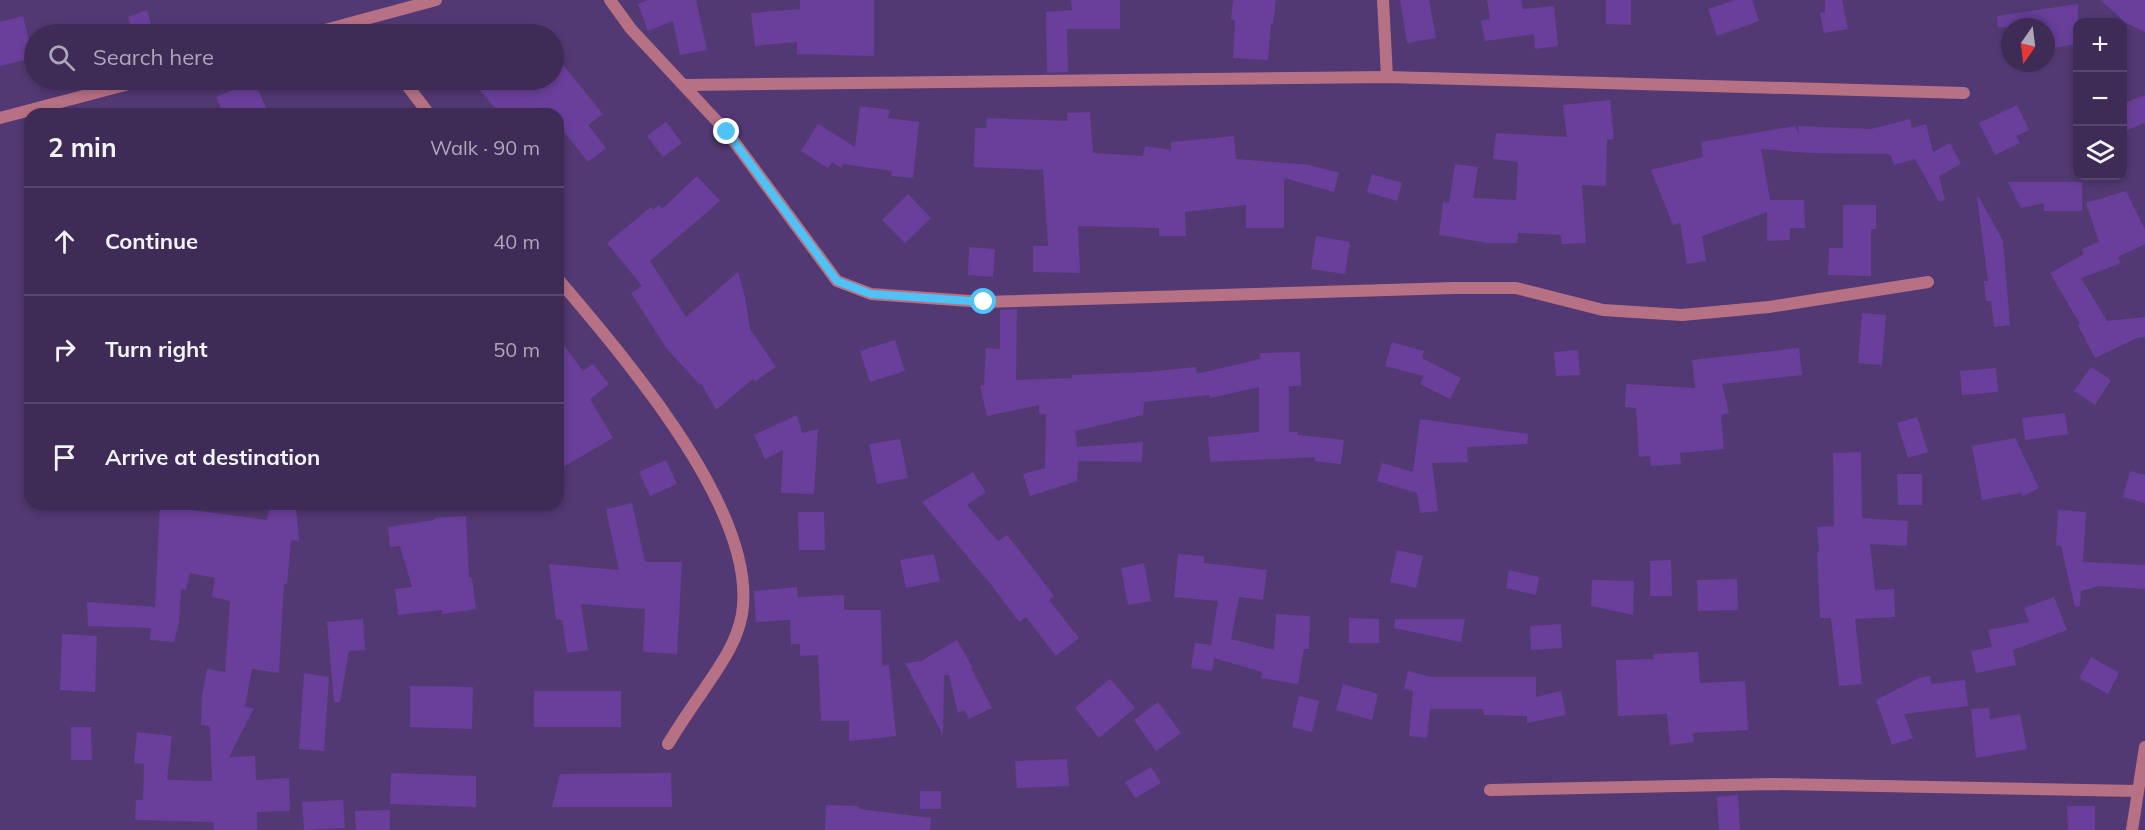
<!DOCTYPE html>
<meta charset="utf-8">
<style>
body{margin:0;font-family:Mulish,sans-serif;background:#45335c;color:#f1f3f6}
.controls{position:absolute;right:18px;top:18px;display:grid;overflow:hidden;border-radius:12px;box-shadow:0 3px 9px #0003}
.controls button{width:54px;height:54px;display:grid;place-items:center;padding:0;border:0;border-bottom:2px solid #57476c;background:#3e2b56;color:#f1f3f6;font:30px sans-serif}
.compass{position:absolute;left:2001px;top:18px;width:54px;height:54px;border-radius:50%;background:#3e2b56;box-shadow:0 3px 9px #0003;rotate:194deg}
.stop{position:absolute;width:18px;height:18px;margin:-14px;border:4px solid #4fc3f7;border-radius:50%;background:#fff}
.stop.end{background:#4fc3f7;border-color:#fff;box-shadow:0 2px 6px #0008}
.list{margin:0;padding:0;list-style:none}
h2{display:flex;justify-content:space-between;align-items:center;height:78px;margin:0;padding:0 24px;font-size:26px}
h2 small{font-size:20px;font-weight:400;color:#ada7b9}
.list li{display:grid;grid-template-columns:39px 1fr auto;gap:18px;align-items:center;box-sizing:border-box;height:108px;padding:0 24px;border-top:2px solid #57476c}
.list b{display:block;font-size:22px;white-space:nowrap}
.list em{font-size:20px;font-style:normal;color:#ada7b9}
.icon{flex:none;width:33px;height:33px;fill:none;stroke:currentColor;stroke-width:2;stroke-linecap:round;stroke-linejoin:round}
.map{position:relative;flex:none;width:2145px;height:830px;overflow:hidden}
.search{position:absolute;background:#3e2b56;box-shadow:0 3px 9px #0003;left:24px;top:24px;width:540px;height:66px;display:flex;align-items:center;gap:15px;box-sizing:border-box;padding:0 21px;border-radius:33px;color:#ada7b9;font-size:22px}
.panel{position:absolute;background:#3e2b56;box-shadow:0 3px 9px #0003;left:24px;top:108px;width:540px;height:402px;border-radius:18px}
.map>svg:first-child{display:block}
.building{fill:#6a3f9b}
.lines{fill:none;stroke-linecap:round;stroke-linejoin:round}
.minor{stroke:#b77184;stroke-width:12}
.route{stroke:#4fc3f7;stroke-width:8}
</style>
<div class="map">
<svg width="2145" height="830" viewBox="0 0 2145 830">
<rect width="100%" height="100%" fill="#523973"/>
<g class="building">
<polygon points="648,0 696,0 707,50 680,55 673,21 648,31 638,4"/>
<polygon points="800,0 874,0 874,56 797,54 797,42 755,46 751,13 800,9"/>
<polygon points="1071,0 1120,0 1120,29 1067,29 1068,72 1047,73 1046,12 1072,10"/>
<polygon points="1233,0 1276,0 1273,24 1271,24 1268,60 1233,58 1235,20 1231,20"/>
<polygon points="1400,0 1429,0 1436,38 1407,43"/>
<polygon points="1487,0 1521,0 1523,9 1554,6 1558,46 1535,49 1534,34 1485,41 1481,21 1490,19"/>
<polygon points="1606,0 1631,0 1631,25 1606,24"/>
<polygon points="1735,0 1752,0 1759,21 1717,36 1708,9"/>
<polygon points="1825,0 1842,0 1848,29 1824,33 1820,13 1825,12"/>
<polygon points="2100,0 2145,0 2145,32 2120,20 2121,18"/>
<polygon points="2078,4 2078,44 2046,49 2046,27 1998,27 1997,16"/>
<polygon points="147,10 154,34 133,34 128,17"/>
<polygon points="23,16 33,58 0,66 0,22"/>
<polygon points="554,54 603,114 588,125 606,148 588,162 558,124 558,114 500,114 471,80 554,80"/>
<polygon points="254,81 269,114 224,114 216,97"/>
<polygon points="2145,95 2145,123 2122,132 2122,104"/>
<polygon points="1610,100 1614,139 1607,140 1606,186 1582,185 1586,243 1562,244 1561,235 1518,233 1517,243 1489,243 1439,235 1443,202 1449,203 1455,164 1478,167 1473,198 1516,200 1518,162 1493,159 1496,133 1567,137 1563,105"/>
<polygon points="2017,105 2029,130 2016,136 2020,143 1995,155 1979,123"/>
<polygon points="860,106 890,110 888,118 919,122 913,178 891,176 892,171 843,164 841,168 832,162 828,168 801,151 818,124 855,147"/>
<polygon points="1090,112 1093,153 1143,156 1145,146 1171,150 1171,142 1234,136 1236,159 1309,165 1339,173 1334,192 1284,178 1284,228 1246,228 1246,205 1185,212 1186,236 1159,236 1159,228 1078,226 1080,273 1033,272 1033,246 1048,246 1043,170 974,167 975,128 986,128 987,118 1068,121 1067,113"/>
<polygon points="1910,119 1912,128 1926,124 1933,152 1950,143 1961,164 1939,176 1945,200 1939,202 1915,159 1894,165 1890,154 1810,153 1761,149 1770,200 1804,200 1805,228 1790,228 1790,240 1767,241 1767,212 1702,236 1706,261 1687,264 1680,223 1673,225 1651,170 1703,157 1701,142 1795,126 1799,135 1798,126 1871,129"/>
<polygon points="666,122 682,143 663,157 647,136"/>
<polygon points="1372,174 1402,183 1397,201 1367,192"/>
<polygon points="697,176 720,201 650,261 686,317 738,272 745,297 750,329 776,367 754,382 753,379 716,410 701,383 700,385 667,349 631,293 642,286 607,243 651,207 653,210 659,205 662,209"/>
<polygon points="2008,182 2082,182 2082,211 2044,211 2044,203 2021,208"/>
<polygon points="2126,191 2145,230 2145,244 2118,257 2121,263 2081,278 2107,321 2145,317 2145,337 2137,338 2095,358 2078,325 2080,324 2050,273 2084,254 2082,249 2099,242 2086,203"/>
<polygon points="908,194 931,218 905,243 882,220"/>
<polygon points="1977,197 1979,197 2003,241 2010,325 1994,327 1991,301 1986,301 1984,281 1988,281"/>
<polygon points="1843,205 1876,205 1876,229 1871,229 1871,276 1828,275 1829,248 1843,248"/>
<polygon points="1316,236 1350,242 1345,274 1311,269"/>
<polygon points="969,247 995,249 993,277 968,275"/>
<polygon points="1017,309 1016,380 1072,378 1072,375 1147,372 1196,367 1197,374 1260,359 1260,353 1300,352 1301,386 1289,386 1289,432 1298,432 1298,435 1344,440 1341,464 1314,461 1315,457 1210,462 1208,437 1259,432 1259,387 1210,398 1209,395 1144,402 1143,415 1075,431 1077,447 1143,442 1142,462 1078,461 1077,481 1030,496 1023,474 1045,468 1046,414 1039,414 1039,405 987,416 980,386 984,385 986,348 1000,349 1000,310"/>
<polygon points="1862,313 1886,315 1882,365 1858,363"/>
<polygon points="558,338 583,371 593,364 609,384 590,399 613,438 558,470"/>
<polygon points="895,340 905,371 870,382 860,351"/>
<polygon points="1392,342 1424,351 1422,358 1461,378 1450,399 1420,384 1424,376 1385,366"/>
<polygon points="1799,348 1802,375 1722,384 1729,413 1721,415 1724,449 1680,453 1681,464 1651,466 1650,456 1639,457 1636,408 1625,407 1626,384 1695,388 1692,360"/>
<polygon points="1578,350 1580,375 1556,376 1554,352"/>
<polygon points="2091,367 2111,380 2095,405 2074,391"/>
<polygon points="1996,368 1998,392 1962,395 1960,371"/>
<polygon points="2065,413 2068,434 2025,440 2022,418"/>
<polygon points="797,415 802,433 818,429 814,494 781,493 783,450 765,459 754,435"/>
<polygon points="1917,417 1928,452 1908,458 1897,423"/>
<polygon points="1420,419 1528,434 1527,444 1467,447 1468,462 1432,463 1438,511 1420,513 1417,493 1377,481 1382,463 1413,472"/>
<polygon points="2015,438 2039,488 2023,496 2021,493 1982,500 1972,446"/>
<polygon points="900,439 908,478 877,484 869,444"/>
<polygon points="1861,452 1862,518 1908,521 1907,546 1870,544 1875,590 1894,589 1895,617 1855,619 1862,684 1839,686 1831,618 1820,618 1817,552 1819,552 1817,527 1834,526 1833,453"/>
<polygon points="666,460 677,484 650,496 639,472"/>
<polygon points="2130,471 2145,475 2145,503 2123,497"/>
<polygon points="973,472 986,492 967,505 998,541 1007,535 1019,550 1054,596 1049,600 1079,638 1056,656 1026,617 1019,622 993,587 922,502"/>
<polygon points="1897,474 1922,474 1922,505 1898,505"/>
<polygon points="632,503 645,562 682,562 677,654 643,652 645,609 581,604 588,650 567,653 562,620 556,619 549,564 619,570 606,509"/>
<polygon points="160,504 192,504 192,510 267,520 270,504 296,507 299,541 291,540 287,584 284,584 279,673 252,669 245,707 254,708 229,757 255,756 256,780 289,778 290,811 257,812 257,830 214,830 213,822 135,820 136,800 143,800 144,764 134,763 137,732 172,736 167,780 212,781 210,726 201,725 202,695 207,669 225,672 230,601 212,597 215,578 190,573 186,590 181,589 179,622 174,642 150,640 151,628 88,626 87,602 155,607"/>
<polygon points="2058,510 2086,512 2083,562 2145,565 2145,589 2099,586 2081,591 2080,606 2075,607 2061,546 2056,545"/>
<polygon points="798,512 824,512 825,550 799,550"/>
<polygon points="466,516 469,578 472,578 476,609 442,614 442,610 398,615 395,589 412,587 400,546 390,547 388,527 435,520 434,518"/>
<polygon points="1397,550 1423,556 1416,588 1390,582"/>
<polygon points="934,554 940,581 906,588 900,560"/>
<polygon points="1178,554 1204,556 1204,563 1267,570 1263,600 1239,597 1231,639 1274,650 1276,614 1310,616 1309,649 1304,649 1298,684 1261,678 1262,672 1214,658 1212,671 1191,668 1195,643 1211,645 1218,601 1174,597"/>
<polygon points="1671,560 1672,596 1650,596 1650,561"/>
<polygon points="1144,563 1151,601 1128,605 1121,568"/>
<polygon points="1509,570 1539,577 1536,595 1506,588"/>
<polygon points="1737,579 1738,610 1698,611 1697,580"/>
<polygon points="1592,580 1634,581 1633,615 1591,606"/>
<polygon points="797,587 798,597 844,595 844,610 881,610 882,666 889,665 896,736 849,741 849,721 821,721 818,655 800,656 800,644 791,644 790,620 756,622 754,591"/>
<polygon points="2054,597 2067,630 2013,650 2016,665 1976,673 1971,651 1992,647 1988,630 2029,622 2024,608"/>
<polygon points="1349,618 1379,619 1379,643 1349,643"/>
<polygon points="363,619 365,650 349,651 340,702 334,702 327,622"/>
<polygon points="1395,619 1465,619 1461,642 1394,628"/>
<polygon points="1561,624 1562,648 1531,650 1530,626"/>
<polygon points="62,634 97,636 95,692 60,690"/>
<polygon points="957,640 972,667 971,668 992,708 969,719 964,710 958,713 949,675 944,675 943,735 905,663 921,661"/>
<polygon points="1698,652 1700,683 1745,681 1748,730 1693,733 1694,742 1670,745 1667,714 1618,716 1616,660 1654,659 1653,654"/>
<polygon points="2091,657 2119,673 2108,694 2079,678"/>
<polygon points="1408,671 1431,677 1536,677 1536,697 1561,691 1566,715 1527,723 1527,716 1484,715 1483,709 1430,709 1427,738 1409,736 1413,691 1404,689"/>
<polygon points="304,673 329,677 324,751 299,749"/>
<polygon points="1930,676 1931,684 1965,680 1968,706 1904,714 1913,738 1892,745 1876,700 1919,678"/>
<polygon points="1110,679 1135,708 1099,738 1075,708"/>
<polygon points="1343,684 1378,694 1372,720 1336,710"/>
<polygon points="410,686 473,687 472,729 410,727"/>
<rect x="534" y="691" width="87" height="36"/>
<polygon points="1299,696 1319,701 1312,732 1292,727"/>
<polygon points="1158,702 1181,733 1156,751 1134,720"/>
<polygon points="1989,708 1990,719 2020,714 2027,749 1976,758 1971,709"/>
<polygon points="71,727 91,727 92,760 71,760"/>
<polygon points="1067,759 1069,786 1017,788 1015,761"/>
<polygon points="1151,767 1161,783 1135,798 1125,782"/>
<polygon points="391,773 476,776 476,807 390,804"/>
<polygon points="671,773 672,807 552,807 560,774"/>
<rect x="920" y="791" width="21" height="18"/>
<polygon points="1738,795 1740,830 1719,830 1717,797"/>
<polygon points="343,800 345,828 304,830 302,802"/>
<polygon points="826,805 859,806 859,809 931,818 930,830 825,830"/>
<polygon points="2067,806 2095,806 2095,830 2068,830"/>
<polygon points="390,810 390,830 356,830 355,811"/>
</g>
<g class="lines">
<g class="minor">
<polyline points="610,0 631,29 727,132 837,281 871,294 984,302 1454,288 1516,288 1603,310 1682,315 1769,307 1928,282"/>
<polyline points="1383,0 1387,77"/>
<polyline points="359,21 369,34"/>
<polyline points="310,34 436,0"/>
<polyline points="403,80 429,114"/>
<polyline points="684,85 1387,77 1964,93"/>
<polyline points="0,118 144,80"/>
<path d="M558 279C622 355 759 511 742 614 737 643 719 667 703 691 691 708 679 726 668 744"/>
<polyline points="1490,790 1773,784 2137,791"/>
<polyline points="2132,830 2145,747"/>
</g>
</g>
<g class="lines">
<polyline class="route" points="727,132 837,281 871,294 984,302"/>
</g>
</svg>
<div class="controls">
<button>+</button>
<button>−</button>
<button><svg class="icon" aria-label="layers" viewBox="0 0 24 24"><path d="M12 4l9 5-9 5-9-5zM3 14l9 5 9-5"/></svg></button>
</div>
<svg class="compass" viewBox="-18 -18 36 36"><path d="M0-13l5 13h-10z" fill="#e53935"/><path d="M0 13l5-13h-10z" fill="#ada7b9"/></svg>
<div class="stop" style="left:984px;top:302px"></div>
<div class="stop end" style="left:727px;top:132px"></div>
<div class="search"><svg class="icon" aria-label="search" viewBox="0 0 24 24"><circle cx="10" cy="10" r="6"/><path d="M15 15l6 6"/></svg>Search here</div>
<section class="panel">
<h2>2 min<small>Walk · 90 m</small></h2>
<ul class="list">
<li><svg class="icon" aria-label="ahead" viewBox="0 0 24 24"><path d="M12 20V5M6 11l6-6 6 6"/></svg><div><b>Continue</b></div><em>40 m</em></li>
<li><svg class="icon" aria-label="right" viewBox="0 0 24 24"><path d="M7 20v-9h11M14 6l5 5-5 5"/></svg><div><b>Turn right</b></div><em>50 m</em></li>
<li><svg class="icon" aria-label="arrive" viewBox="0 0 24 24"><path d="M6 21V4h12l-3 4 3 4H6"/></svg><div><b>Arrive at destination</b></div></li>
</ul>
</section>
</div>
